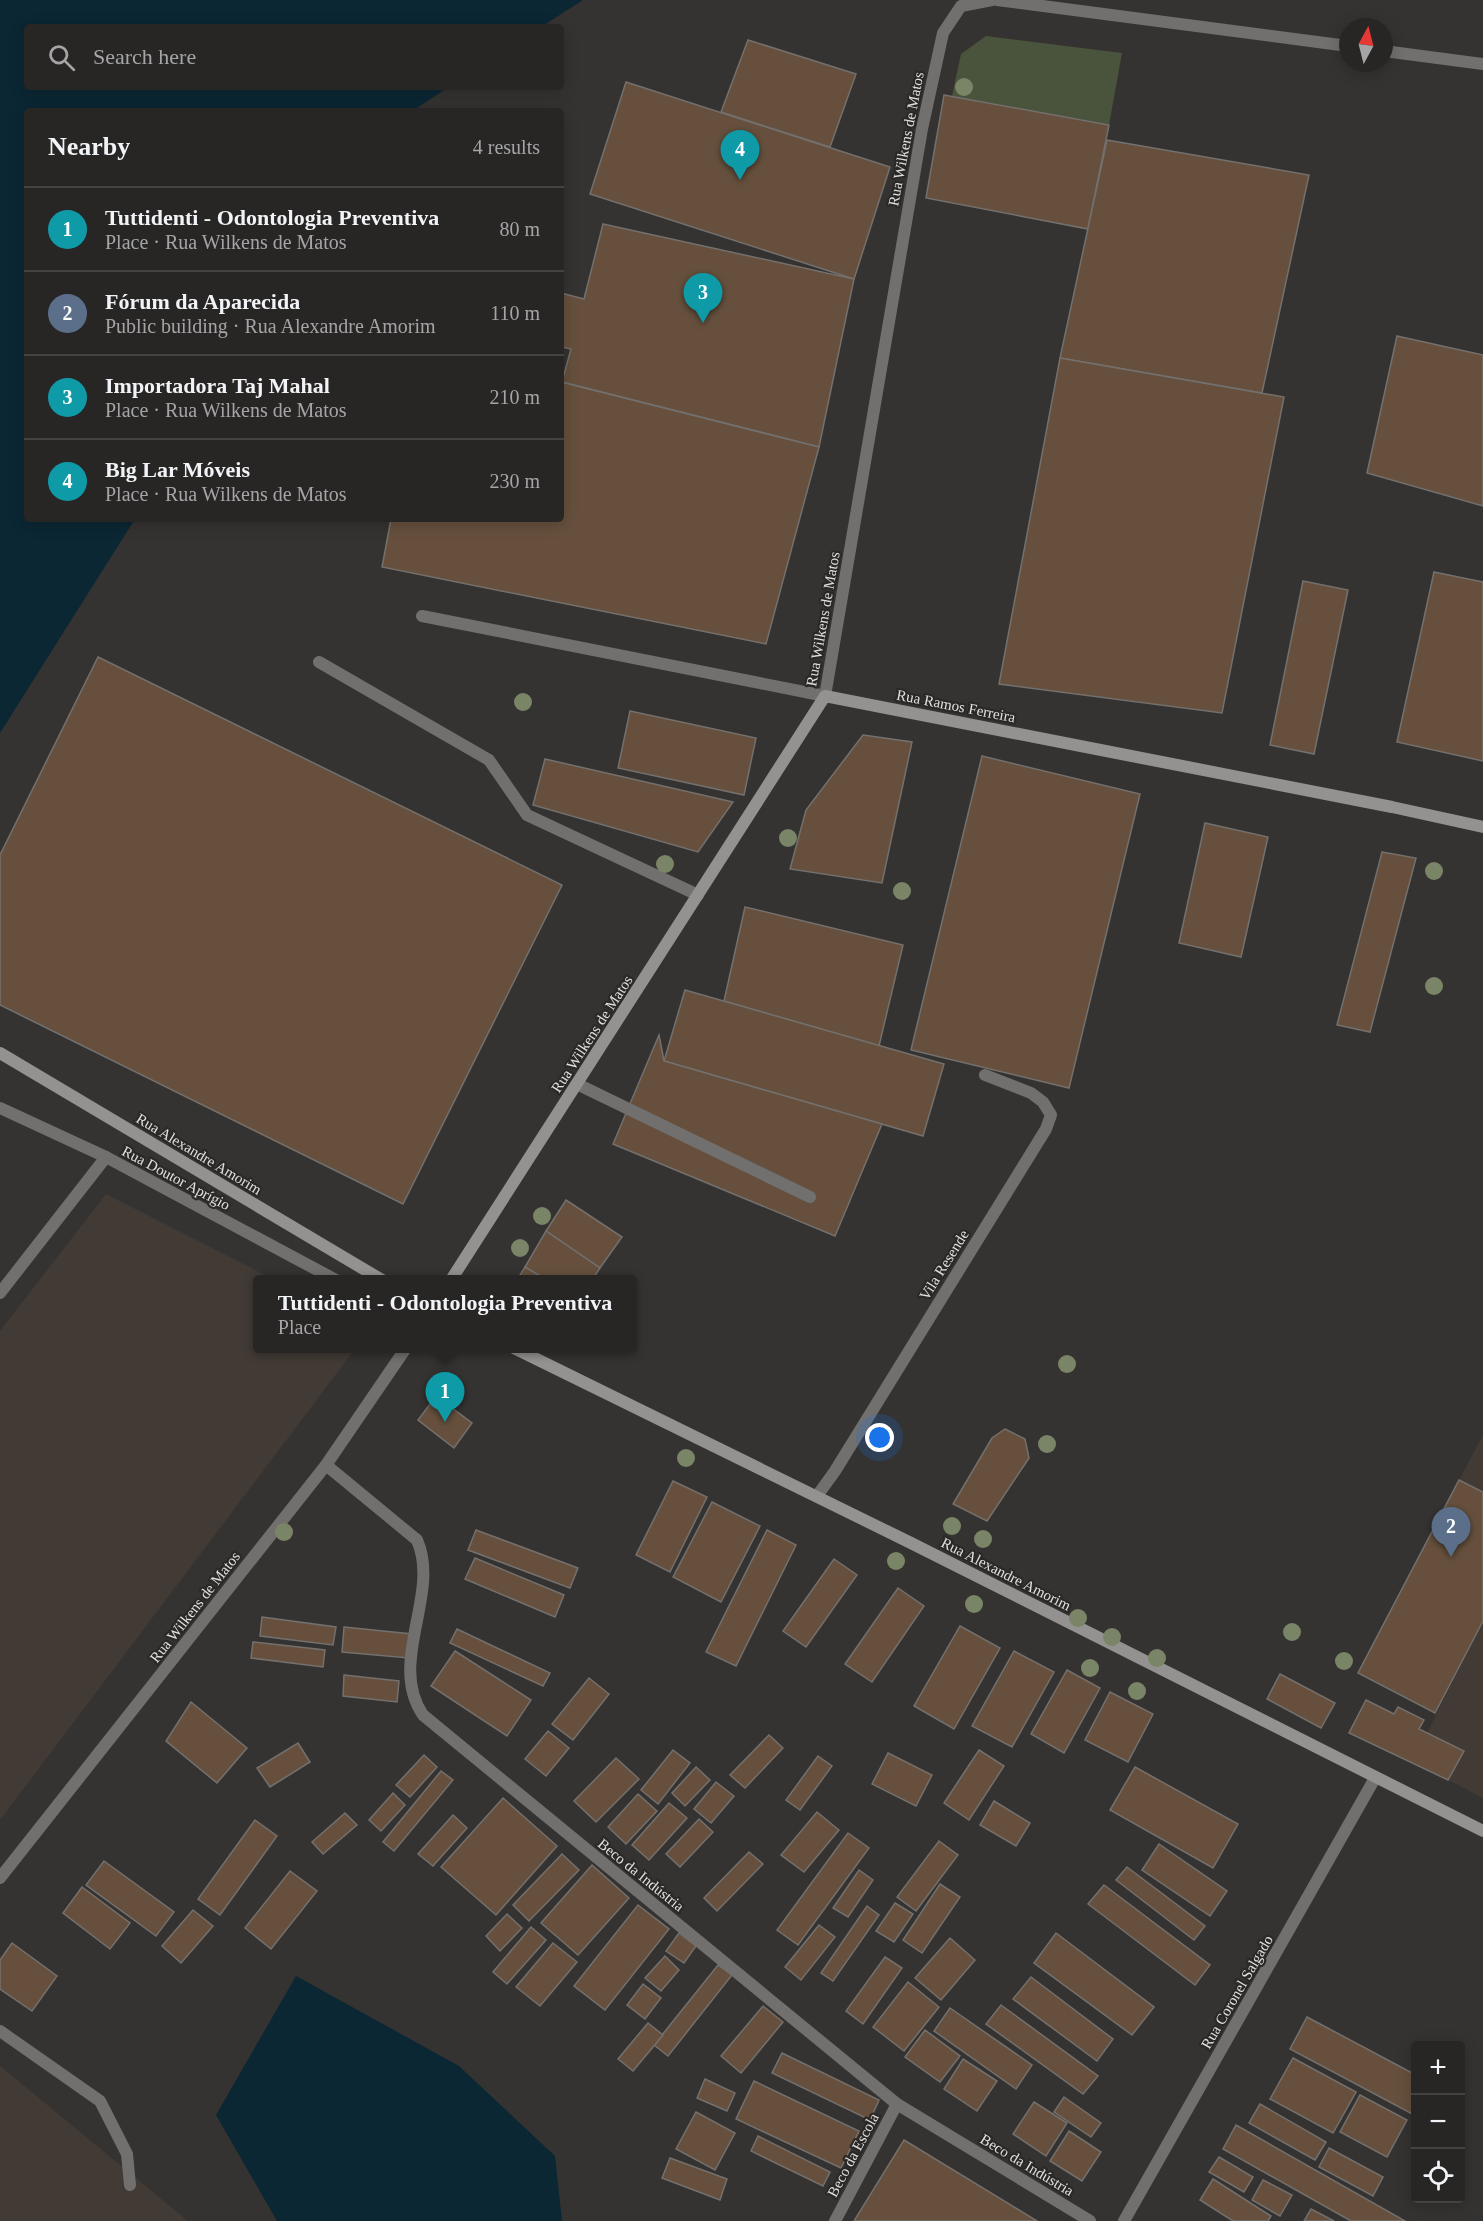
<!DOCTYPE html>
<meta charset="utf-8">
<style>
body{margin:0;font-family:"Times New Roman",serif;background:#302e2d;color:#f1f3f6}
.controls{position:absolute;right:18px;bottom:18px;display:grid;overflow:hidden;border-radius:6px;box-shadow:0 3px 15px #0003}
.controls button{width:54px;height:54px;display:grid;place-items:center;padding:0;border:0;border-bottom:2px solid #444342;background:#282625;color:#f1f3f6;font:30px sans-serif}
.compass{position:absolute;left:1339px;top:18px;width:54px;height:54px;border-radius:50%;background:#282625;box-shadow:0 3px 15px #0003;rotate:7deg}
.you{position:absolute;left:880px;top:1438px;width:21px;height:21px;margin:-15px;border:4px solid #fff;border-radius:50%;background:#1a73e8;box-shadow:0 0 0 9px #1a73e833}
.badge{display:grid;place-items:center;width:39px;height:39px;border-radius:50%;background:#64d468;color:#fff;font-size:20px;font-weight:700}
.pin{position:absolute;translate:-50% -50px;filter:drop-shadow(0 2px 3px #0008)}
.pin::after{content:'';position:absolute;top:32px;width:21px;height:18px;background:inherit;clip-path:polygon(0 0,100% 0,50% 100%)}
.popup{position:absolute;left:253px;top:1275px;width:384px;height:78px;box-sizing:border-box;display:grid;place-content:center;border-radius:6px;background:#282625;filter:drop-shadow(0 2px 4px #0005);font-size:20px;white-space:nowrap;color:#a5a5a7}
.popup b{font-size:22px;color:#f1f3f6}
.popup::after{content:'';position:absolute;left:50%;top:100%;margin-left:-12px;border:12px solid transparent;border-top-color:#282625}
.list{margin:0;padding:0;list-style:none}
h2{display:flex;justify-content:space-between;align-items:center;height:78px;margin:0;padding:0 24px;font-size:26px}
h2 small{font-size:20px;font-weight:400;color:#a5a5a7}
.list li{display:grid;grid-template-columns:39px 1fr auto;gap:18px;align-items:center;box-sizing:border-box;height:84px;padding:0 24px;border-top:2px solid #444342}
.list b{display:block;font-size:22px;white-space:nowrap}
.list p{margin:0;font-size:20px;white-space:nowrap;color:#a5a5a7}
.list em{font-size:20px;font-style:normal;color:#a5a5a7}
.icon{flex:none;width:33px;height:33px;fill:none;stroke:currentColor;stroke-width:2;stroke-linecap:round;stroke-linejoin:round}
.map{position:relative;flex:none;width:1483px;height:2221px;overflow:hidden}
.search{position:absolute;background:#282625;box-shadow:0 3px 15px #0003;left:24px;top:24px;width:540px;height:66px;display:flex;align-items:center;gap:15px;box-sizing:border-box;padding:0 21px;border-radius:6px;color:#a5a5a7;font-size:22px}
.panel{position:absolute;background:#282625;box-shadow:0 3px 15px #0003;left:24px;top:108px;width:540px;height:414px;border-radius:6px}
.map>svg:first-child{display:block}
.built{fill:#423a34}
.green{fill:#4a533b}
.water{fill:#0b2734}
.building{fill:#66503d;stroke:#73706e;stroke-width:1.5}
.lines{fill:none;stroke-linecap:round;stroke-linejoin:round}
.lane{stroke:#71706f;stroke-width:12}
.street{stroke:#71706f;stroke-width:12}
.secondary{stroke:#949291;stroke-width:12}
.tree{fill:#7a8467}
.labels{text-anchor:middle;stroke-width:4.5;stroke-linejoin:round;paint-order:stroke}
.street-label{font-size:15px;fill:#e1e0de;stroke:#2b2927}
</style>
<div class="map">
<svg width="1483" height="2221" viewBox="0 0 1483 2221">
<rect width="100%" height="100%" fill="#353331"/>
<g class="built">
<polygon points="106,1194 273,1279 258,1280 258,1348 355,1349 0,1820 0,1331"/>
<polygon points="1483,1435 1483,1492 1459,1480"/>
<polygon points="1483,1621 1483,1798 1448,1780 1464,1751 1427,1733"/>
<polygon points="0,2066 188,2221 0,2221"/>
</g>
<polygon class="green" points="986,36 1122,53 1109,125 952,96 961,54"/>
<g class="water">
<polygon points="0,0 583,0 541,27 27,27 27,87 449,87 412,111 27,111 27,519 135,519 0,733"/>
<polygon points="296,1976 459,2066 555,2156 562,2221 277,2221 216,2115"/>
</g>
<g class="building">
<polygon points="748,40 856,74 830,147 721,112"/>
<polygon points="626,82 890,167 854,279 590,194"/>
<polygon points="944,95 1109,125 1088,229 926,198"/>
<polygon points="1107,140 1309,175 1262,393 1060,358"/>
<polygon points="603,224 854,279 819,447 562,382 571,349 561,347 561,293 584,299"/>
<polygon points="1397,336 1483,355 1483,506 1367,473"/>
<polygon points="1060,358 1284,397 1222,713 999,684"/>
<polygon points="561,382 819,447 766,644 382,567 391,519 561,519"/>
<polygon points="1434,572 1483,582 1483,761 1397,742"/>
<polygon points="1303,581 1348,590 1314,754 1270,745"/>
<polygon points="98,657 562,885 403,1204 0,1005 0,855"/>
<polygon points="630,711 756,738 744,795 618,768"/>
<polygon points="863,735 912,742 882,883 790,869 806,810"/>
<polygon points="982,756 1140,794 1069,1088 911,1050"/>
<polygon points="545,759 733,802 698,852 533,805"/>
<polygon points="1205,823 1268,837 1241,957 1179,943"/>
<polygon points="1382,852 1416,858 1370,1032 1337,1025"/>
<polygon points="745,907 903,945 879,1046 724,1001"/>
<polygon points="685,990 944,1064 923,1136 664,1061"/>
<polygon points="659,1035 664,1061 882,1124 835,1236 613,1144"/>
<polygon points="566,1200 622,1237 600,1268 546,1231"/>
<polygon points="546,1231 600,1268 592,1280 547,1280 525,1267"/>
<polygon points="525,1267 547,1280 517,1280"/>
<polygon points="436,1396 472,1423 454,1448 418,1420"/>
<polygon points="1005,1429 1025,1439 1029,1458 987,1521 953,1504 992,1438"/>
<polygon points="1459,1480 1483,1492 1483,1621 1435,1713 1358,1673"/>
<polygon points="673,1481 707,1497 670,1572 636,1555"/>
<polygon points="712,1502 760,1526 721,1602 673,1577"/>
<polygon points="476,1530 578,1568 570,1588 468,1550"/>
<polygon points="767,1530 796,1545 736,1666 706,1652"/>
<polygon points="475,1558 564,1595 555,1617 465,1579"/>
<polygon points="834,1559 857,1575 806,1647 783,1631"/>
<polygon points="898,1588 924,1606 872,1682 845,1664"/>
<polygon points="262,1617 336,1627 333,1645 260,1636"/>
<polygon points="960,1626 1000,1648 954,1729 914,1706"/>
<polygon points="344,1627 412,1634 409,1658 342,1652"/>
<polygon points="457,1629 550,1673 543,1686 450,1643"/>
<polygon points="253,1642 325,1650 323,1667 251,1658"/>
<polygon points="455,1651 531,1700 507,1736 431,1686"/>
<polygon points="1014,1651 1054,1672 1012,1747 972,1726"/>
<polygon points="1067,1670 1100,1688 1064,1753 1031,1734"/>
<polygon points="1280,1674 1335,1703 1321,1728 1267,1699"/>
<polygon points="344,1675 399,1681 397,1702 343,1696"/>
<polygon points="589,1678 609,1694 573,1740 552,1724"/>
<polygon points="1110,1692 1153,1714 1128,1762 1085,1740"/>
<polygon points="1366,1700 1394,1714 1398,1707 1424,1720 1419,1729 1464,1751 1448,1780 1349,1733"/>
<polygon points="191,1702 247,1748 217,1783 166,1741"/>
<polygon points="548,1731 569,1748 546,1776 525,1759"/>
<polygon points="769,1735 783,1748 745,1788 730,1775"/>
<polygon points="298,1743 310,1762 270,1787 257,1768"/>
<polygon points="673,1750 690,1763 658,1804 641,1790"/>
<polygon points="979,1750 1004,1766 969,1820 944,1803"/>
<polygon points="888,1753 932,1775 916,1806 872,1784"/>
<polygon points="424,1755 437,1767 410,1797 396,1785"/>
<polygon points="818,1756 832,1766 800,1810 786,1800"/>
<polygon points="616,1758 639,1779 596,1822 574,1801"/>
<polygon points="696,1767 710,1780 685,1806 672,1793"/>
<polygon points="1135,1767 1238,1824 1213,1868 1110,1810"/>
<polygon points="441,1771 453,1780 394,1851 383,1842"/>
<polygon points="716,1782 734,1796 711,1823 694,1809"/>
<polygon points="393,1793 405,1805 381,1831 369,1820"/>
<polygon points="638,1794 657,1811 626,1844 608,1827"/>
<polygon points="503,1798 557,1846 496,1915 441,1867"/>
<polygon points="994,1801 1030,1823 1016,1846 980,1825"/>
<polygon points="669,1803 687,1818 649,1860 632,1845"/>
<polygon points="817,1812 839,1830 804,1872 781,1855"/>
<polygon points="345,1813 357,1825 323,1854 312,1842"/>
<polygon points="453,1815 467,1828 433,1866 418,1854"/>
<polygon points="699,1819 713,1832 680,1867 666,1854"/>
<polygon points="255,1820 277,1836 220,1915 198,1899"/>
<polygon points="848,1833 869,1848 798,1945 777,1930"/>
<polygon points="939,1841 958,1855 916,1911 897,1897"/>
<polygon points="1159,1844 1227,1891 1210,1916 1142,1870"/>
<polygon points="749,1852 763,1864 717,1911 704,1898"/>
<polygon points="562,1854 579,1870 529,1921 513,1905"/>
<polygon points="104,1861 174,1912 156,1936 86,1885"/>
<polygon points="592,1865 629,1898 578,1955 541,1923"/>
<polygon points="1127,1867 1205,1926 1194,1940 1116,1880"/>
<polygon points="859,1870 873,1880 848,1917 833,1908"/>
<polygon points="290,1871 317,1891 271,1949 245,1928"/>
<polygon points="940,1884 960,1897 922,1953 903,1940"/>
<polygon points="1104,1885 1210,1965 1195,1985 1088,1904"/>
<polygon points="82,1887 130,1923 110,1949 63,1913"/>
<polygon points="895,1903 913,1914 894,1942 876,1931"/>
<polygon points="638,1905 669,1929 605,2010 574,1986"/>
<polygon points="867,1906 879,1915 833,1981 821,1973"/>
<polygon points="193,1910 213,1926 181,1963 162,1946"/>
<polygon points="507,1914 522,1928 500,1951 486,1936"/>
<polygon points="819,1925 835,1937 801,1980 785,1967"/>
<polygon points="531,1927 546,1940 507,1984 493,1972"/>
<polygon points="679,1933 696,1946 684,1963 666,1951"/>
<polygon points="1056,1933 1154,2007 1132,2035 1034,1963"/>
<polygon points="950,1938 975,1960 941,2000 915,1978"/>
<polygon points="12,1943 57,1976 32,2011 0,1989 0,1960"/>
<polygon points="553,1943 577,1962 540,2006 516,1987"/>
<polygon points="665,1956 679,1970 661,1991 645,1978"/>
<polygon points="885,1957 902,1968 863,2024 846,2011"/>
<polygon points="718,1965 732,1975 668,2056 654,2045"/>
<polygon points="1031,1977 1113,2039 1097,2061 1013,1999"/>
<polygon points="908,1982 939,2007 904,2051 873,2027"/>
<polygon points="643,1984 661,1998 645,2019 627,2005"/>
<polygon points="1001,2005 1098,2076 1083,2094 986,2024"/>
<polygon points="763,2006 783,2022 741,2073 721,2056"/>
<polygon points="950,2008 1032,2065 1016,2089 934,2031"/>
<polygon points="1307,2017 1416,2075 1416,2116 1290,2049"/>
<polygon points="648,2023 663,2035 633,2071 618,2059"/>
<polygon points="925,2030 960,2056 940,2082 905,2057"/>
<polygon points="782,2053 879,2100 870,2120 772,2073"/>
<polygon points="1293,2058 1356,2092 1333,2133 1270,2099"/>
<polygon points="963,2059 997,2081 977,2111 944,2089"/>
<polygon points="705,2079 735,2093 727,2111 697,2098"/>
<polygon points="754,2081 859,2131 841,2168 736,2119"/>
<polygon points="1360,2095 1407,2120 1387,2157 1340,2132"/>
<polygon points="1064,2097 1101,2123 1091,2137 1054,2112"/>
<polygon points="1034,2102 1067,2123 1046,2156 1013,2134"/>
<polygon points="1260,2104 1326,2142 1315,2160 1249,2123"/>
<polygon points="696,2112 735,2133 715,2170 676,2149"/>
<polygon points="1236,2125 1405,2221 1351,2221 1223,2149"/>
<polygon points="1069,2131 1101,2152 1082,2181 1050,2161"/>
<polygon points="758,2136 830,2172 823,2186 751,2151"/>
<polygon points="904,2140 1037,2221 854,2221"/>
<polygon points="1329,2148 1383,2177 1373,2196 1319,2167"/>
<polygon points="1219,2157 1253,2177 1244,2192 1209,2172"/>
<polygon points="670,2158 727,2179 720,2200 662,2178"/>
<polygon points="1213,2179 1271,2216 1268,2221 1233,2221 1200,2200"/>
<polygon points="1263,2180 1292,2195 1280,2216 1252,2200"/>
<polygon points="1311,2209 1334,2221 1304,2221"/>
</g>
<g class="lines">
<g class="lane">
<polyline points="422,616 825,696"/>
<polyline points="319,662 489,760 527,815 698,895"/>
<polyline points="577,1084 810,1197"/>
<polyline points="817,1496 835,1471 1046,1129 1051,1115 1043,1102 1031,1093 985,1075"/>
<polyline points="0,2031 100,2101 127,2154 130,2185"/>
</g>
<g class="street">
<polyline points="997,0 1348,46"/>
<polyline points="1384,51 1483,64"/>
<polyline points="825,696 922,129 943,33 961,6 992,0"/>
<polyline points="0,1108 106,1157 336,1280"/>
<polyline points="0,1293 106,1157"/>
<path d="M326 1465 417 1540C441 1594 387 1662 423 1715L897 2104 1090 2221"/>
<polyline points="0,1878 326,1465 406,1348"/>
<polyline points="835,2221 897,2104"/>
<polyline points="1124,2221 1375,1778"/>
</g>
<g class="secondary">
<polyline points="0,1053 382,1280"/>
<polyline points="451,1280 825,696 1392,807 1483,827"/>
<polyline points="514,1348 911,1543 1483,1831"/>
</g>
</g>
<g class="tree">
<circle cx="964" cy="87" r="9"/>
<circle cx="523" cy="702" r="9"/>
<circle cx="788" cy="838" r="9"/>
<circle cx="665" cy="864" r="9"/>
<circle cx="1434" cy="871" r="9"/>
<circle cx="902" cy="891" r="9"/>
<circle cx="1434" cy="986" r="9"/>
<circle cx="542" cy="1216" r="9"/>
<circle cx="520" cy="1248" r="9"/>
<circle cx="1067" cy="1364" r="9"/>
<circle cx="1047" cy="1444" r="9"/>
<circle cx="686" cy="1458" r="9"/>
<circle cx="952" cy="1526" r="9"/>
<circle cx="284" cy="1532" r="9"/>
<circle cx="983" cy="1539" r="9"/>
<circle cx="896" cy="1561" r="9"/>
<circle cx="974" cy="1604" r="9"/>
<circle cx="1078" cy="1618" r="9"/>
<circle cx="1292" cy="1632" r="9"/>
<circle cx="1112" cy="1637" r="9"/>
<circle cx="1157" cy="1658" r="9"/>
<circle cx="1344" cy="1661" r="9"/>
<circle cx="1090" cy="1668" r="9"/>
<circle cx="1137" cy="1691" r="9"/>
</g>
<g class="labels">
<g class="street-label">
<text transform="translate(906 139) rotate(-79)" y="5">Rua Wilkens de Matos</text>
<text transform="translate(823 619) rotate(-80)" y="5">Rua Wilkens de Matos</text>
<text transform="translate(956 706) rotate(11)" y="5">Rua Ramos Ferreira</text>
<text transform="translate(592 1034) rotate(-57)" y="5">Rua Wilkens de Matos</text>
<text transform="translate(199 1154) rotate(31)" y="5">Rua Alexandre Amorim</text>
<text transform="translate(176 1178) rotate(28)" y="5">Rua Doutor Aprígio</text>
<text transform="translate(944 1265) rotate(-58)" y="5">Vila Resende</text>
<text transform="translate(1006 1574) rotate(27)" y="5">Rua Alexandre Amorim</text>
<text transform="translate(195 1607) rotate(-52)" y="5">Rua Wilkens de Matos</text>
<text transform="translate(641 1875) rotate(39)" y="5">Beco da Indústria</text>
<text transform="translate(1237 1992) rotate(-60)" y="5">Rua Coronel Salgado</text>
<text transform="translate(853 2155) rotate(-62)" y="5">Beco da Escola</text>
<text transform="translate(1027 2165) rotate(31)" y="5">Beco da Indústria</text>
</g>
</g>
</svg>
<div class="controls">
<button>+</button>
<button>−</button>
<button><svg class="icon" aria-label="locate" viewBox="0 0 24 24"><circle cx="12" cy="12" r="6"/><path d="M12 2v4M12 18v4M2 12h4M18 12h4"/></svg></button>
</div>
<svg class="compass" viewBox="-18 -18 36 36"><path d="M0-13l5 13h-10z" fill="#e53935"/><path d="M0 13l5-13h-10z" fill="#a5a5a7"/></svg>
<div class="you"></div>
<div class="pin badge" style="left:445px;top:1422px;background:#0f9aa8">1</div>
<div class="popup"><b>Tuttidenti - Odontologia Preventiva</b>Place</div>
<div class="pin badge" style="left:1451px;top:1557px;background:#5c6f8a">2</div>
<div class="pin badge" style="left:703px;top:323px;background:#0f9aa8">3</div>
<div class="pin badge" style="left:740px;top:180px;background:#0f9aa8">4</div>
<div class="search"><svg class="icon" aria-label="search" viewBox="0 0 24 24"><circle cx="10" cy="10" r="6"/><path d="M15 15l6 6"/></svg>Search here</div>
<section class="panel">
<h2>Nearby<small>4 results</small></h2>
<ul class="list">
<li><span class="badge" style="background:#0f9aa8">1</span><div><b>Tuttidenti - Odontologia Preventiva</b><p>Place · Rua Wilkens de Matos</p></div><em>80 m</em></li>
<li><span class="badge" style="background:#5c6f8a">2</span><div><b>Fórum da Aparecida</b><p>Public building · Rua Alexandre Amorim</p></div><em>110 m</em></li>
<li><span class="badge" style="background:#0f9aa8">3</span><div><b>Importadora Taj Mahal</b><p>Place · Rua Wilkens de Matos</p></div><em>210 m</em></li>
<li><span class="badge" style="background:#0f9aa8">4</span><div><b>Big Lar Móveis</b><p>Place · Rua Wilkens de Matos</p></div><em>230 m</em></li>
</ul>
</section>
</div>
